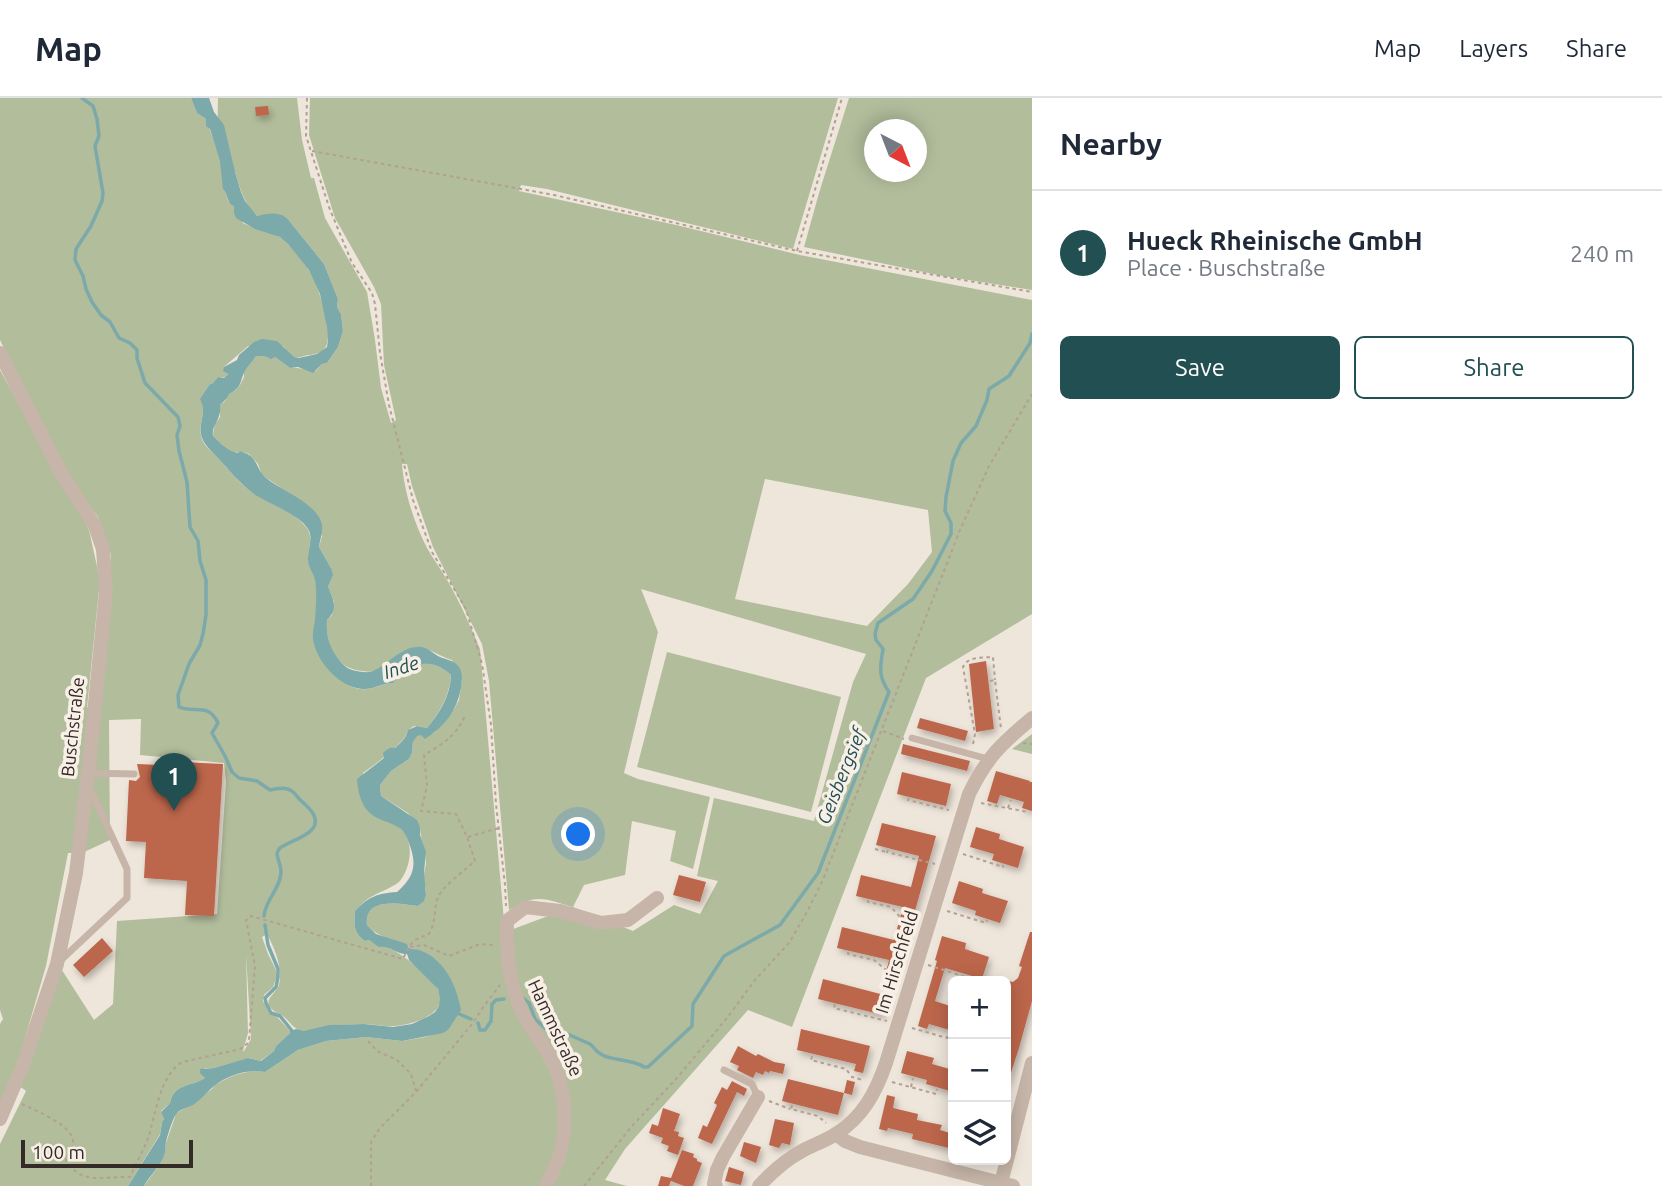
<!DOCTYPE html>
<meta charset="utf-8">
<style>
body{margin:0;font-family:Ubuntu,sans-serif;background:#f2f2f3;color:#1f2937}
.controls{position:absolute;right:21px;bottom:21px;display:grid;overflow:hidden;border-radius:10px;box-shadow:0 4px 18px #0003}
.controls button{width:63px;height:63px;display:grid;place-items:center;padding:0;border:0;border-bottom:2px solid #e0e1e3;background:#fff;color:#1f2937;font:35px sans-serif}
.compass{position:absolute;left:864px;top:21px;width:63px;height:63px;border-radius:50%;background:#fff;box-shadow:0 4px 18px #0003;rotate:138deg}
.scale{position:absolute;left:21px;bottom:18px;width:172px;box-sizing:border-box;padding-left:7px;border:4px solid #342b28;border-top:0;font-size:19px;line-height:24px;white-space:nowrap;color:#342b28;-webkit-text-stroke:5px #f8f0e7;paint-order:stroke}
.you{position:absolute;left:579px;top:737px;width:24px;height:24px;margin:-18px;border:5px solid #fff;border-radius:50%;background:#1a73e8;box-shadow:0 0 0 10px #1a73e833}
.badge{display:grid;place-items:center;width:46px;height:46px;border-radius:50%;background:#214f52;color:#fff;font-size:23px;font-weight:700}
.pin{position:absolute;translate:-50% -58px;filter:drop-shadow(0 2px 4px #0008)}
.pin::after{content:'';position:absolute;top:37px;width:24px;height:21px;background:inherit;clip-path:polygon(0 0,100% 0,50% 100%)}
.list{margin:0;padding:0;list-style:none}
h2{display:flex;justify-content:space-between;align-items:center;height:91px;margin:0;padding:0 28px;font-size:30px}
h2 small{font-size:23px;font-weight:400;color:#747a83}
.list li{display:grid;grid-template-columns:46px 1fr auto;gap:21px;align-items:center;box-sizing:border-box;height:126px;padding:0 28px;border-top:2px solid #e0e1e3}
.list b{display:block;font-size:26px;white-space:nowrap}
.list p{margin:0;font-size:23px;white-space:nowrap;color:#747a83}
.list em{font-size:23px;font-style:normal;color:#747a83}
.actions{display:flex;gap:14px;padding:21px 28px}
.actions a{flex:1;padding:16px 0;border:2px solid #214f52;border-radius:10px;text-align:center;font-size:24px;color:#214f52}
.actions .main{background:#214f52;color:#fff}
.icon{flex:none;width:38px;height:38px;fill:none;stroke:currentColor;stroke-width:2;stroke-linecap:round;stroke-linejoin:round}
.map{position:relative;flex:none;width:1032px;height:1088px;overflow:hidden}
header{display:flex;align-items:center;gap:42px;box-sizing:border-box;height:98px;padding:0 35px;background:#fff;border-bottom:2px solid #e0e1e3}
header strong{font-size:33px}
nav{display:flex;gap:38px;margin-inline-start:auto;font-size:24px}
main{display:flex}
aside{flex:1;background:#fff}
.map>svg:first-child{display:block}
.green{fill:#b2bd9c;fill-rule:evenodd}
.water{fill:#7ca9aa}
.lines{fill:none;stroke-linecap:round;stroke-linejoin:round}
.stream{stroke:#7ca9aa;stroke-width:3.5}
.building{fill:#bc664c;filter:url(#shadow)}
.path{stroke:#b2a092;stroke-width:2;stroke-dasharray:3.5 3.5;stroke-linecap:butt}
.lane{stroke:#c6b5a8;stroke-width:7}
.street{stroke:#c6b5a8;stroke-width:14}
.labels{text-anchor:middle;stroke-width:7;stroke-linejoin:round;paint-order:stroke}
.street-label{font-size:18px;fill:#342b28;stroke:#f8f0e7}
.water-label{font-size:19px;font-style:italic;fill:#214f52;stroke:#f8f0e7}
</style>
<header>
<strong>Map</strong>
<nav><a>Map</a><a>Layers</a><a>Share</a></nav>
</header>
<main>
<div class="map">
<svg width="1032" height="1088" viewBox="0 0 1032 1088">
<defs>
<filter id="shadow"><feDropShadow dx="2.5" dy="4" stdDeviation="3.5" flood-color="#0004"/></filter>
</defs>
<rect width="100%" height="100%" fill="#efe6db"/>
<g class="green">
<path d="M0 0H191L197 15 206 21 217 52 218 0H297L302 42 311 80H314L325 120 367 194 375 242 381 290 391 325 396 322 384 267 381 206 374 189 335 120 309 37 310 0H838L793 151 547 91 521 87 519 93 676 127 800 157 1032 202V516L926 580 792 929 748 912 625 1051 605 1082 627 1088H144L158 1069 165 1055 166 1045 176 1016 212 991 215 987C230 978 247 971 265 974L298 952 326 943 366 939 402 943 425 939 448 932 459 903C443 857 432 859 391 842 382 838 374 835 367 827 364 798 401 806 418 808 429 800 426 793 424 782 423 775 426 770 426 764 426 752 420 741 420 729L408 715 381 698 380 687 391 673 409 661 412 655 413 644 417 637 420 636 424 638 434 635 454 611 459 602 462 582 452 562C441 559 426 548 416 549 400 551 387 568 374 573 370 574 367 574 363 573 336 571 325 547 327 522L332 517 334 504 328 488 331 470 319 449 322 438 304 405 262 377 258 366 249 356 243 354H232L215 341 213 336 215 326 220 319V307L225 303 229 296 236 292 240 287 244 279V274L256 258H265L268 260 275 259 290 270C300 269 306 273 316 273L322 266 327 265 338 249 343 233 341 216 337 209 338 201 324 166 287 120C277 114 267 116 257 118 244 106 240 90 235 74L226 93 228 103 230 106 234 108 243 125C255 131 272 133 283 141 289 146 307 168 310 174 318 187 336 239 324 251 319 257 312 256 304 258 292 262 291 258 283 248H248L224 269 230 276C226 280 223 280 218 279L212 286H210L201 301C208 318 193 331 206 348 209 352 214 355 217 359 229 372 241 388 256 397 272 408 293 413 306 429 314 438 308 449 308 460 308 468 313 473 315 480 319 495 315 524 313 540 325 558 340 594 366 591 376 591 383 585 393 585 410 564 429 558 451 577 449 600 440 613 427 630 421 629 415 626 411 630 406 633 406 639 402 643 390 655 377 665 363 675L378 720C386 722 397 726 402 732 415 746 410 770 400 783 393 790 380 793 371 799 365 802 360 808 355 813 354 826 353 835 365 843L369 842C375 847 385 848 393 852 406 859 429 877 437 890 453 915 412 927 394 928 384 929 373 926 362 926 353 926 344 927 335 927 325 927 314 934 304 933 294 933 290 923 283 918 279 915 278 916 274 913 260 903 276 896 279 887 283 870 275 851 267 836L262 839 268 856 276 872 277 878 273 889 264 897 263 903 270 916 277 919 290 933V935L276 948 274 953 260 963 249 960 214 970H205L202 976 205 980C191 989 174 985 170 1005L161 1013 164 1021 162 1024 160 1036 128 1088H0V1046L26 993 18 987 60 869 94 922 113 906 117 823 217 816 226 684 224 665 140 657 141 621 109 622 110 742 82 755H68L46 868 16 971 0 1011V926L3 921 0 912V272L89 432 100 482 87 610 100 599 110 518 111 457 98 419 64 373 0 242ZM402 366H407L412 388 433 449 482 546 489 583 509 812C537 796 542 800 572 809L505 834 480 551C470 527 460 504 447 482 441 471 433 461 427 450 414 425 404 393 402 366ZM765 381 928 412 932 454 908 486 867 528 735 501ZM641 491 866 556 853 584 814 723 714 700 697 778 718 783 700 816 674 807 633 833 573 809 584 787 625 777 632 723 676 733 670 763 693 771 710 699 638 681 624 675 658 534ZM246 856 251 941 244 953H243L248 935Z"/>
<path d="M849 0H1032V192L943 178 804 149 819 95ZM874 32H916V74H874Z"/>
<polygon points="667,554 841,599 811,714 637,669"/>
<polygon points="1032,636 1032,656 1012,651"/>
</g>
<path class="water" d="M191 0H209L214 14 224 27 235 74 241 94 245 103 257 118C267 116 277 113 287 120L324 166 338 201 337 209 341 216 343 233 338 249 327 265 322 266 313 275 298 269 290 270 275 259 271 261 264 258H256C253 263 248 268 245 273 239 284 243 289 229 296L227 300 220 307C222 321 211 328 213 337 214 341 230 353 234 354 243 356 236 351 245 355 257 359 257 372 265 379 281 393 318 405 322 427 323 435 320 441 319 449L331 470 333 477 328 488C333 502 339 510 327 522 326 538 329 549 339 562 344 568 349 572 357 573 362 574 368 575 373 573 387 568 402 547 421 549 429 550 433 556 440 559 447 562 454 562 459 569 463 575 462 583 461 590 457 612 445 628 425 641L421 637 417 638 413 644 412 655 409 661 391 673 380 687 381 698 417 722 420 729V737L426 754 424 774 426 797 424 803 418 808C401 806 364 798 367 827L376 836 407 846 408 849C411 851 415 851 419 852 444 860 457 888 461 912L448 932 443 935 402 943 366 939 326 943 298 952 265 974C249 971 231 976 218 985 209 991 202 1001 193 1007 186 1010 179 1011 175 1018 172 1023 167 1039 166 1044 165 1048 166 1052 165 1055 161 1068 150 1077 144 1088H128L160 1037 162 1024 164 1021 161 1014 170 1005C174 985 191 989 205 980L200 975V971L214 970 248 960 261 963 274 953 276 948 290 935V933L296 931 304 933 329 927 364 926 393 929 412 926 429 918 435 914 439 908 440 900 438 891 409 862 407 856C398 857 389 847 379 849L369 842 365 843C353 835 354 826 355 813 368 799 378 795 397 794 412 781 417 770 411 751 409 744 406 736 401 731 392 724 379 723 371 716 361 708 358 694 357 681L384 660 383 655C387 651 390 649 395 650 402 644 406 640 408 632L417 628 427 630C440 614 450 599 451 577 430 558 410 565 393 585 382 585 373 592 362 591 339 589 316 563 313 541 312 534 315 526 315 520 316 508 317 494 315 482 314 475 308 470 308 462 307 452 314 440 308 431 299 416 268 406 254 396 240 386 229 372 217 359 213 355 209 351 206 347 193 330 209 317 200 301L210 286H212L218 279 224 280 229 276 223 273 224 269 237 262 239 257 254 244 262 241 277 243 294 259 299 260 317 256 327 249 328 242 327 229 320 196 309 172 288 146 280 139 255 131 236 120 234 115V108C226 106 229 96 223 91L220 63 210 31 206 28V21L197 15Z"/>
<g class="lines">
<g class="stream">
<path d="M82 0 93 8 97 21 99 38 95 48 103 95 102 103 91 128 76 151 75 162 83 178 86 191 92 204 101 217 110 224 119 240 130 245 137 252V260L145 285 178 319 180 328 177 337 179 353 187 384 190 429 198 443 200 463 206 482V517L203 536 200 547 189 566 178 597 179 609C196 616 208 604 218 625L212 635 225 658 232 674 239 680 257 683 270 692C281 690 289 688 296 697 300 703 307 707 312 714 327 736 288 742 279 751 278 753 277 755 277 756 278 763 281 767 281 774 281 790 265 802 264 818"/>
<polyline points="265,827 268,847 278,871 278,879 276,889 265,900 266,905 271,915 280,918 293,934"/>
<path d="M523 900 529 905 535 921 546 931H556L590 946C593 948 595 952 598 954 609 964 632 960 644 969H648L692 928 693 906 724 858 780 827 818 775 889 594C878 578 880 570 883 551L876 542 875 536 878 525 913 501 932 473 951 436V425L945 413 946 399 953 363 961 345 976 328 987 302 989 291 1009 278 1030 245 1032 236"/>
<polyline points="457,915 471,921"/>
<polyline points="478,925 480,932 485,932 491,923 492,906 496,902 504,901"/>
</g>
</g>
<g class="building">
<polygon points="268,8 269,17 256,18 255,9"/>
<polygon points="986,563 994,631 976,634 969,566"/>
<polygon points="920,620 968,633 965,643 917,630"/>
<polygon points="903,646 970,663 967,673 901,656"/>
<polygon points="181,664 223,666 214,818 185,817 187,783 144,780 146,744 126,743 129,682 136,683 140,679 137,666 180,668"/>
<polygon points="996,673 1030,683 1029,687 1030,684 1032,684 1032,713 1022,710 1024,704 1000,697 997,706 987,703"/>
<polygon points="902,674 951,686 946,708 897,696"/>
<polygon points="882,725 936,738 913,820 910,820 896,872 887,870 889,862 837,850 842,829 894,842 903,809 856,798 861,777 911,789 919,758 876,747"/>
<polygon points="976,729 1000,736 999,741 1024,749 1018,770 992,762 994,756 970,749"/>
<polygon points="679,777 706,784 700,804 673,797"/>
<polygon points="959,783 983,791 982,795 1008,803 1000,825 975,817 976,813 952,805"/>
<polygon points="1030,834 1032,834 1032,903 1019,950 1008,984 1006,984 1006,894 1009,883 1013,884 1018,880 1022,869 1019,868"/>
<polygon points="942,838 966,845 965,851 989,859 982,881 945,870 935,903 953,909 953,933 929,926 927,931 918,928 937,863 935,862"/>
<polygon points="102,840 113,853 84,879 73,867"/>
<polygon points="823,881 888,898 883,917 818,901"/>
<polygon points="801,931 870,948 863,975 854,973 856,966 797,952"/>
<polygon points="738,948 756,958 758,956 774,964 785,966 783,976 770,973 769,975 765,973 763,977 756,974 753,980 737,972 739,968 730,964"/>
<polygon points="907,953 934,960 932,966 953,972 953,983 950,993 926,986 927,982 901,975"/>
<polygon points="788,981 844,995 838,1017 782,1003"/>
<polygon points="847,982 855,984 852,997 844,995"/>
<polygon points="732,983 747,991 744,998 737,994 712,1046 698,1040 703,1027 707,1029 717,1007 714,1005 722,989 727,992"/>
<polygon points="887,997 895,999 893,1010 918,1016 917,1022 942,1027 940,1032 953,1036 953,1051 912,1041 913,1036 888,1030 887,1033 879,1031"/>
<polygon points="663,1010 680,1016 674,1033 679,1034 678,1038 684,1040 678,1057 667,1053 669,1048 661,1045 663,1040 649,1035 652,1026 658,1028"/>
<polygon points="775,1021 794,1025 790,1047 782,1045 779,1050 769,1047"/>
<polygon points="744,1044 761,1049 756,1065 740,1058"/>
<polygon points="682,1052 694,1056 693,1059 697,1061 697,1063 702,1065 693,1088 684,1088 671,1083 669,1088 658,1088 661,1078 671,1080"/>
<polygon points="729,1069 744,1074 741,1087 725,1083"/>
</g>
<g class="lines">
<g class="path">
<polyline points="307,0 306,38 329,109 352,165 372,195 375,206 380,255 389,307 413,402 432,454 466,511 482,566 491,627 496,706 505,787 506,808"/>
<polyline points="312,53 554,97 797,153 1032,194"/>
<polyline points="797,153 842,0"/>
<polyline points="990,583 995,582 1001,631"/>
<polyline points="883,633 904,641"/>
<polyline points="1023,645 1032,646"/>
<path d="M973 646 975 636 963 569C968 558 982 560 993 559L995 582"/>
<polyline points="909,700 908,702 949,712"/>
<polyline points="981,705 1028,714"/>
<polyline points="1008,710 1011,702"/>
<polyline points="468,739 499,730"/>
<polyline points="875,751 886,754"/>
<polyline points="888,752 887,754 935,766"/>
<polyline points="963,756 1003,769 1003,767"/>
<polyline points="868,802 868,804 891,809 901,820 915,823"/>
<polyline points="947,813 986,825 987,822"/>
<polyline points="410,849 424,847 449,858 480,846 494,847"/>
<polyline points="848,854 848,856 874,862 885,871 900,875"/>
<polyline points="928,867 969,880 969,878"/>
<polyline points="835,906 834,910 887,923"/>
<polyline points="912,930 947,940 949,934"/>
<polyline points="368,943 377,953 397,962 411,976 416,993"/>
<polyline points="812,958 811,962 846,971 852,979 863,982"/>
<polyline points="892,984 936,996 937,991"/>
<polyline points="911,989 913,980"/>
<polyline points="769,1003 790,1011"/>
<path d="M22 1006C36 1013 76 1028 73 1046 72 1051 68 1057 66 1062 81 1088 105 1078 130 1079 136 1065 144 1052 149 1038 155 1017 161 974 183 964L240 951 247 946 249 942 255 868 246 822 251 818 403 861C410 846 412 841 428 837 437 824 433 812 438 799 443 788 465 772 475 763L467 739 456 716 421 713 427 688 424 657C444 645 455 639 465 618"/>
<polyline points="792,1007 791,1011 818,1018 826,1025"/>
<polyline points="371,1088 371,1044 380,1030 416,994 472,926 484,908 500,887"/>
<polyline points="584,1088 632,1028 676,981 727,920 755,882 789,845 807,814 822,784 960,432 989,368 1032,296"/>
</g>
<g class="lane">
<polyline points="912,640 988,661"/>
<polyline points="88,675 134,676"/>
<polyline points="60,863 127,800 127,771 90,691"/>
<polyline points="724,972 752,986 758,999"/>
</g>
<g class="street">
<polyline points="0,255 60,373 95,428 103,451 106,494 89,667 76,775 57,866 23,967 0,1021"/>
<polyline points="836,1036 845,1043 860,1049 1013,1088"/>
<polyline points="1001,1085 1032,965"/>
<path d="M546 1088C552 1075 560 1062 562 1048 567 1018 564 986 550 959 541 943 529 929 522 913 508 885 506 853 507 823L525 809 560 813 601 825 628 822 657 800"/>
<polyline points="716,1088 714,1086 717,1072 723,1059 758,999"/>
<path d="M759 1088C772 1074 785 1062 802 1053 813 1047 825 1043 836 1036 863 1019 876 994 886 965L969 696C987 659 1001 646 1032 620"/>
</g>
</g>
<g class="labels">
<g class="street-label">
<text transform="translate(73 629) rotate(-84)" y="6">Buschstraße</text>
<text transform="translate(897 864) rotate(-73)" y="6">Im Hirschfeld</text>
<text transform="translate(555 930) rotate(65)" y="6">Hammstraße</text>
</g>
<g class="water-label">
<text transform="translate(401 569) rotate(-18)" y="7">Inde</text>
<text transform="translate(841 678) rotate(-68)" y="7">Geisbergsief</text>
</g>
</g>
</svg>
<div class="controls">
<button>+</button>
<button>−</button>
<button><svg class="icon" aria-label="layers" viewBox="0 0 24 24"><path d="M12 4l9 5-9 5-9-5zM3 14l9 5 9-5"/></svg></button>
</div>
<svg class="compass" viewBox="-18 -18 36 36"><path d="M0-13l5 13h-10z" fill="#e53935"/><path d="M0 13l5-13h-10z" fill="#747a83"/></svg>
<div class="scale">100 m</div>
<div class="you"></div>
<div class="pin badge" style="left:174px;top:713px">1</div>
</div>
<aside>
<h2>Nearby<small></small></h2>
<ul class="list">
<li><span class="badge">1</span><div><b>Hueck Rheinische GmbH</b><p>Place · Buschstraße</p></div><em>240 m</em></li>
</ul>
<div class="actions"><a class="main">Save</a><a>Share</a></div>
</aside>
</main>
